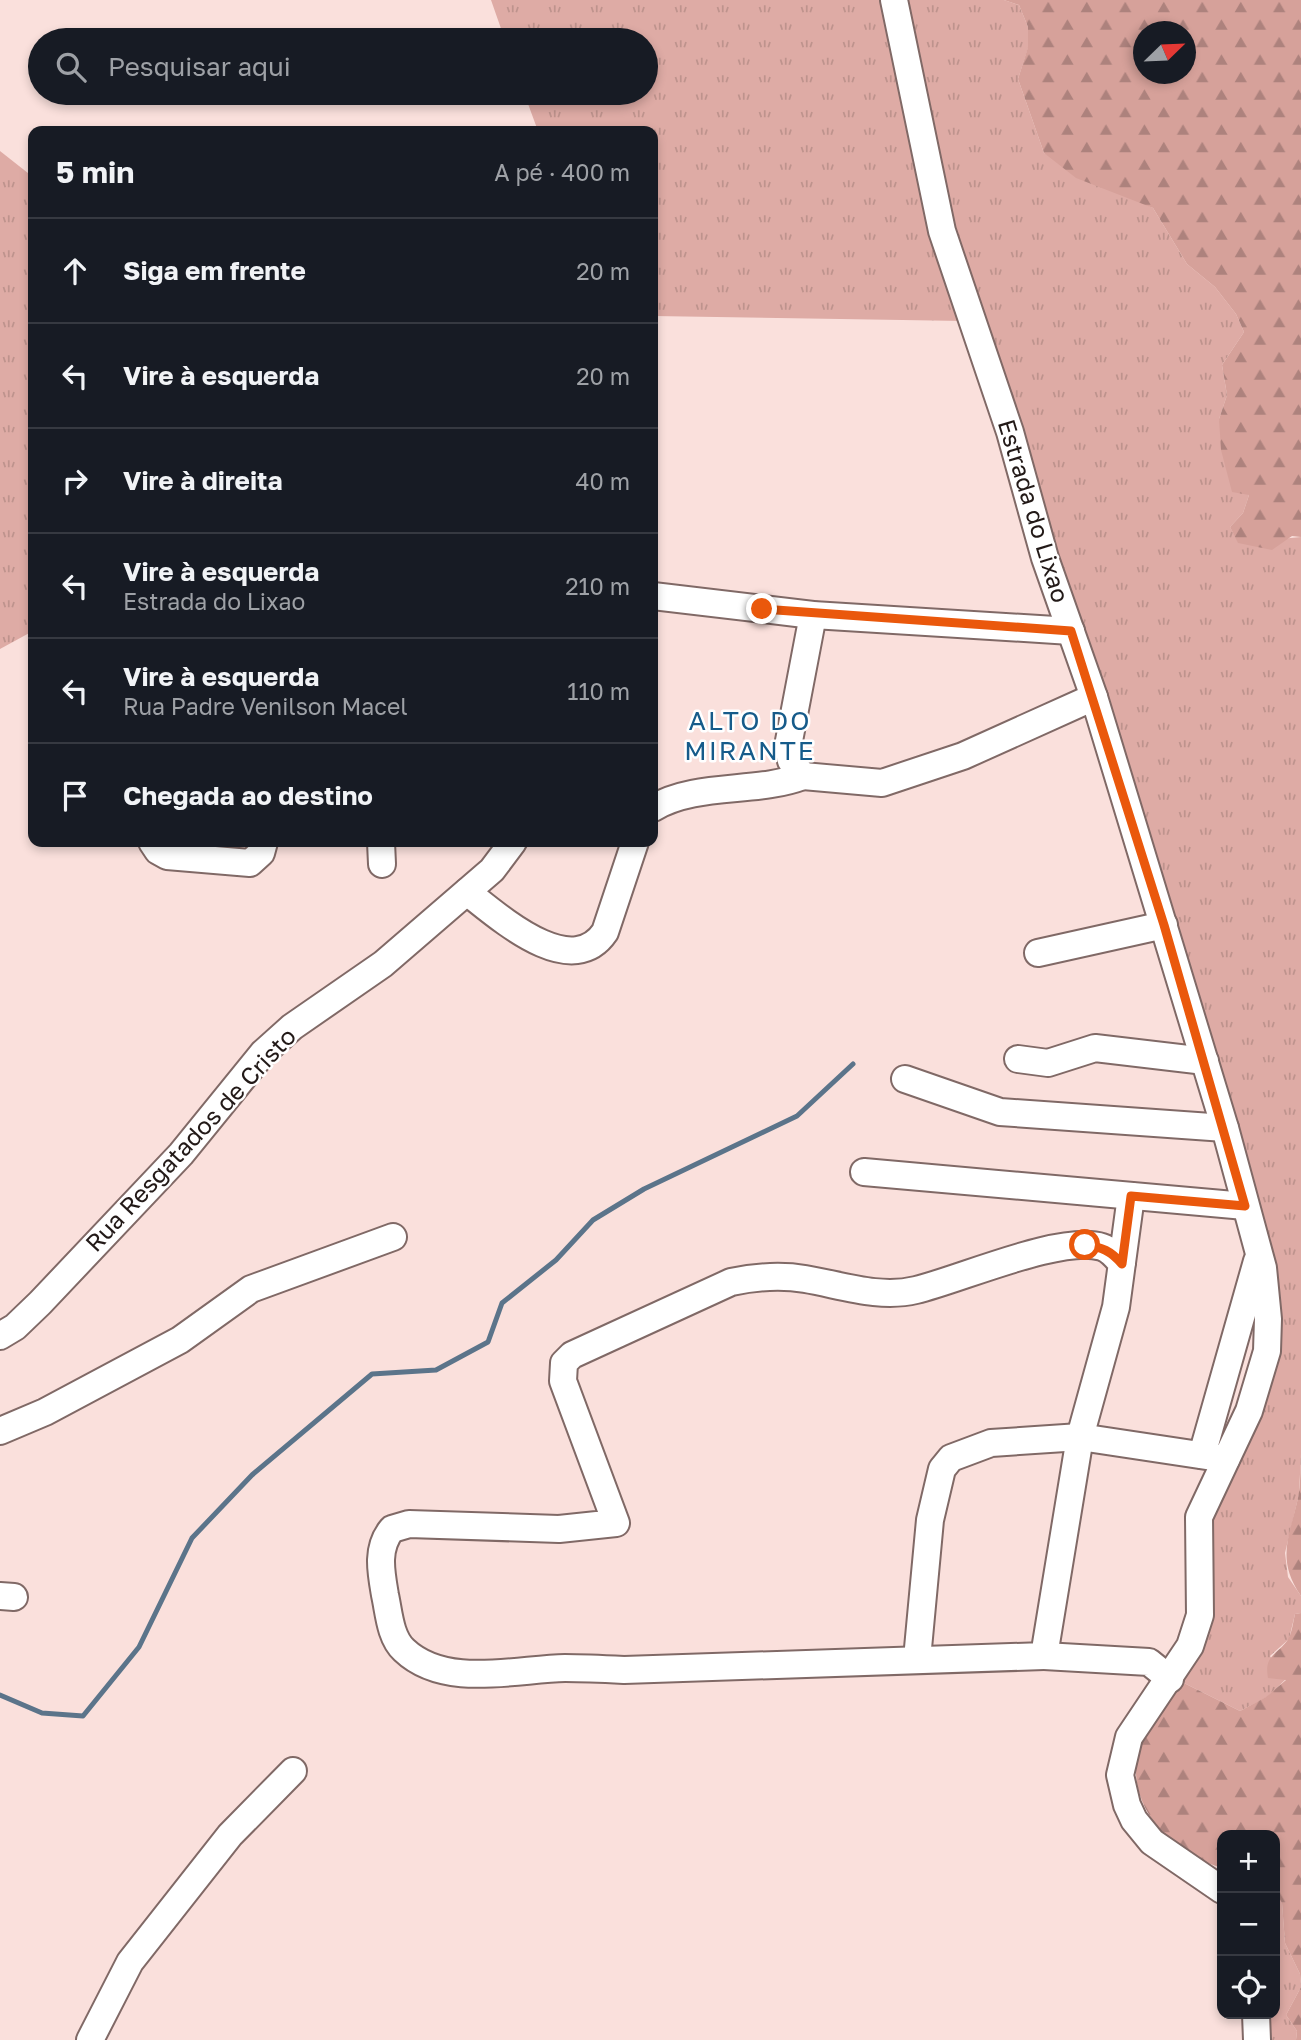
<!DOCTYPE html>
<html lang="pt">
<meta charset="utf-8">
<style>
body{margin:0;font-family:"Golos Text",sans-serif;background:#20242c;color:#f1f3f6}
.controls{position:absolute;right:21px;bottom:21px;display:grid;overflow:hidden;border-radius:14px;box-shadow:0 4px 10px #0003}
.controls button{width:63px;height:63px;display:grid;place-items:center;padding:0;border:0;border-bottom:2px solid #363941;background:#171b24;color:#f1f3f6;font:35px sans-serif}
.compass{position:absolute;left:1133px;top:21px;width:63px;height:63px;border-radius:50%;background:#171b24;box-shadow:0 4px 10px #0003;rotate:67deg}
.stop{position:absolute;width:21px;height:21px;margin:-16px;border:5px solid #ea580c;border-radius:50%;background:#fff}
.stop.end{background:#ea580c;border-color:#fff;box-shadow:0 2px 7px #0008}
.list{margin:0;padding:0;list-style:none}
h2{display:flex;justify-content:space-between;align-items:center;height:91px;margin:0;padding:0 28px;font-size:30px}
h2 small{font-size:23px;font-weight:400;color:#9ea1a6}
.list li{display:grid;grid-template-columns:46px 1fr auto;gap:21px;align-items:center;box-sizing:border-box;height:105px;padding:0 28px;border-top:2px solid #363941}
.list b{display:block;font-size:26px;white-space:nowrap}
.list p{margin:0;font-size:23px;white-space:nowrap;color:#9ea1a6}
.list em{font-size:23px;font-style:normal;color:#9ea1a6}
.icon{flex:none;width:38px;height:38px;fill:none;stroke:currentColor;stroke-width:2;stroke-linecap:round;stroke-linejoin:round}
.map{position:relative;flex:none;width:1301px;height:2040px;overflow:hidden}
.search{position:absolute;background:#171b24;box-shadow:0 4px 10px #0003;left:28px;top:28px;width:630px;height:77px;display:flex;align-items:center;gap:18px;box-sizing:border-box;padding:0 24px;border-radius:38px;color:#9ea1a6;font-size:26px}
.panel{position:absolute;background:#171b24;box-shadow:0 4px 10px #0003;left:28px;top:126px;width:630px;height:721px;border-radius:14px}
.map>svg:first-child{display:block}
.grass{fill:url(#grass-tufts)}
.forest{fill:url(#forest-firs);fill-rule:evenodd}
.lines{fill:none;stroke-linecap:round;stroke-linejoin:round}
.stream{stroke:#5b748a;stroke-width:5}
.minor-casing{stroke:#806966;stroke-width:30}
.minor{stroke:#fff;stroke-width:26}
.route{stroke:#ea580c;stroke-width:9}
.labels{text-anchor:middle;stroke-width:5;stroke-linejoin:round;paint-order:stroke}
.street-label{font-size:24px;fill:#221917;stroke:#fff}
.neighbourhood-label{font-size:26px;letter-spacing:2px;fill:#165b8a;stroke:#fff}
</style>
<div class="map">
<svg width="1301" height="2040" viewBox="0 0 1301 2040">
<defs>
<pattern id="grass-tufts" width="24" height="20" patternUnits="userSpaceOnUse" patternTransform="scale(1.75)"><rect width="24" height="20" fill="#deaba5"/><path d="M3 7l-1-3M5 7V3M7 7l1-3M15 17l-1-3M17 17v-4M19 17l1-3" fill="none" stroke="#be938d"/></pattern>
<pattern id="forest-firs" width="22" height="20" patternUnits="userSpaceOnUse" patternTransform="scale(1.75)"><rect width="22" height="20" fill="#d6a19a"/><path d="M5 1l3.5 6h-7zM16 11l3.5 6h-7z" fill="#ad827d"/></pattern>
</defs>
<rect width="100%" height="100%" fill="#fae0dc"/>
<g class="grass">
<polygon points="491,0 885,0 964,321 653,316 653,131 538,131 524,93 646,93 646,40 505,40"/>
<polygon points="908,0 1004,0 1019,5 1028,27 1028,48 1018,79 1044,153 1153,208 1187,264 1215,287 1236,314 1244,332 1222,365 1227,395 1219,419 1249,495 1243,513 1230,527 1239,543 1301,537 1301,1454 1299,1494 1285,1553 1288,1577 1301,1596 1301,1613 1295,1614 1289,1639 1270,1656 1286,1679 1267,1697 1240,1711 1182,1682 1206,1523 1277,1319 951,237 925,113"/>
<polygon points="0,151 33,177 33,631 0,649"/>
<polygon points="1275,1891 1282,1902 1285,1943 1300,1974 1301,1987 1286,2015 1297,2031 1296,2040 1271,2040 1270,2014 1275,2014"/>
</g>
<g class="forest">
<path d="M1004 0H1301V537L1292 536 1272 550 1238 543 1230 527 1243 513 1249 495 1232 492 1221 450 1219 419 1227 395 1222 365 1244 332 1236 314 1215 287 1187 264 1153 208 1076 178 1044 153 1018 79 1028 47V27L1019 5ZM1144 32H1186V74H1144Z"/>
<path d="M1301 1454V1596C1276 1559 1289 1538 1298 1498 1301 1484 1300 1468 1301 1454Z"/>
<path d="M1301 1613V2040H1296L1297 2031 1286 2015 1301 1987 1300 1974 1285 1943 1282 1903 1275 1891V1835H1222V1868C1165 1851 1116 1796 1144 1734 1152 1716 1170 1698 1182 1682L1240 1711 1266 1697 1286 1680 1268 1678C1264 1656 1275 1656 1287 1641 1292 1634 1293 1622 1295 1614Z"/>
</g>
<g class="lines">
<polyline class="stream" points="0,1695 42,1713 83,1716 139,1647 192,1538 252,1475 372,1374 436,1370 488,1342 502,1303 556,1260 593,1220 644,1189 797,1116 853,1064"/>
<defs>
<g id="minor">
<polyline points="894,0 942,231 1010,432 1045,558 1094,697 1225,1128 1263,1268 1268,1319 1267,1351 1249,1411 1199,1517 1200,1615 1190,1646 1129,1737 1120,1775 1127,1805 1134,1820 1152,1842 1222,1890"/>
<polyline points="653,596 813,615 1071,631"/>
<polyline points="813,615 788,746 791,761 803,776 882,783 963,756 1094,697"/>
<path d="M653 808C697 782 756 794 803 776"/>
<polyline points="152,842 158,851 167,856 250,863 261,853 264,842"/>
<polyline points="381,842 382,864"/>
<path d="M467 892C499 917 571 982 605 932L635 842"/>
<polyline points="1038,953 1164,925"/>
<polyline points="1018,1059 1048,1063 1095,1048 1205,1061"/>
<polyline points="905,1079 1000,1112 1225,1128"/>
<polyline points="864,1172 1245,1206"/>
<path d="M1122 1264C1116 1257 1111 1250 1102 1247 1062 1234 959 1280 916 1290 879 1299 841 1285 805 1279 781 1275 755 1277 731 1282L572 1355 564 1363 563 1381 616 1523 559 1529 409 1524 392 1529C376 1548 381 1572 385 1595 389 1613 390 1637 404 1650 445 1689 516 1669 565 1668 585 1668 605 1669 624 1670L1044 1656 1080 1437 1116 1307 1131 1196"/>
<polyline points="0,1336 15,1327 40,1303 181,1154 263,1053 292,1027 383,964 492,870 513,842"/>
<polyline points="0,1431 45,1412 180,1340 251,1289 393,1237"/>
<polyline points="1202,1455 1257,1261"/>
<polyline points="0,1596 14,1597"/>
<polyline points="1044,1656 1149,1662 1170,1679"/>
<polyline points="917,1659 930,1520 942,1469 951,1458 991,1443 1080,1437 1226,1459"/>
<polyline points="1256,2014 1257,2040"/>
<polyline points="90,2040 130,1962 230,1835 293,1771"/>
</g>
</defs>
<use href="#minor" class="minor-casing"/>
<use href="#minor" class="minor"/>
</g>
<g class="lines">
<path class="route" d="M762 609 1071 631 1164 925 1245 1206 1131 1196 1122 1264C1111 1251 1102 1247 1085 1245"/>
</g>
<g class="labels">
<g class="street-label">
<text transform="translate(1033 511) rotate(73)" y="8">Estrada do Lixao</text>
<text transform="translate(191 1140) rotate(-47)" y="8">Rua Resgatados de Cristo</text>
</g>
<g class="neighbourhood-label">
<text x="750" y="730">ALTO DO<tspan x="750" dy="30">MIRANTE</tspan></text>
</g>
</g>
</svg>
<div class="controls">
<button>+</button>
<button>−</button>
<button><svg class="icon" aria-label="locate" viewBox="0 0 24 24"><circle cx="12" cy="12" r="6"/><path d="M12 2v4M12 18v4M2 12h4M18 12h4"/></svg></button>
</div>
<svg class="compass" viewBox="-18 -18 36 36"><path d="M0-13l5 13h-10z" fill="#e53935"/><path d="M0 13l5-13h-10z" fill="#9ea1a6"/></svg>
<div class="stop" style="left:1085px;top:1245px"></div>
<div class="stop end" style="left:762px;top:609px"></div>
<div class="search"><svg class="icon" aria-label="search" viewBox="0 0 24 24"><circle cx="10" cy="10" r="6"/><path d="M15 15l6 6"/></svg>Pesquisar aqui</div>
<section class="panel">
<h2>5 min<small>A pé · 400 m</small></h2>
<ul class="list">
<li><svg class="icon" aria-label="ahead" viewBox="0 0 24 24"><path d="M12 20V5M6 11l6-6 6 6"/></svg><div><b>Siga em frente</b></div><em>20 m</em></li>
<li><svg class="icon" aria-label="left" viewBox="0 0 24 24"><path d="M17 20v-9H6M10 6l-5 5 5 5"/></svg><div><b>Vire à esquerda</b></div><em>20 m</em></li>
<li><svg class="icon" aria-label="right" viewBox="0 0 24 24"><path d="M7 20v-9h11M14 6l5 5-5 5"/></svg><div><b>Vire à direita</b></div><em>40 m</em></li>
<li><svg class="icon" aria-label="left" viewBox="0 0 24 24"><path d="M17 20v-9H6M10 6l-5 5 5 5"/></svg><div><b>Vire à esquerda</b><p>Estrada do Lixao</p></div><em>210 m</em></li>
<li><svg class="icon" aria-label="left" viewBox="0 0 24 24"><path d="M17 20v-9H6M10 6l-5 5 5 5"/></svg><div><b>Vire à esquerda</b><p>Rua Padre Venilson Macel</p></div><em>110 m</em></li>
<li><svg class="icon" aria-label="arrive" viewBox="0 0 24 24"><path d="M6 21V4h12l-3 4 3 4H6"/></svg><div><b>Chegada ao destino</b></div></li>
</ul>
</section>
</div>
